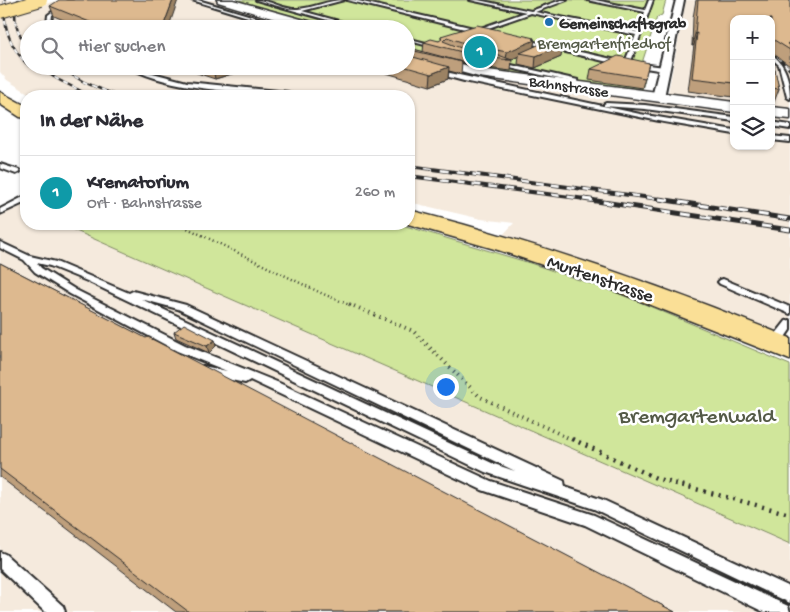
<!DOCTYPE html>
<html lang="de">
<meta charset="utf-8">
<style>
body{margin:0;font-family:"Gochi Hand",sans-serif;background:#f2f2f3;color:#2b2b33}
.controls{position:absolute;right:15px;top:15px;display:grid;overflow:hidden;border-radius:10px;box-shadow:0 1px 4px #0004}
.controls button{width:45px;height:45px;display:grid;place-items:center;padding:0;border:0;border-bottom:1px solid #e1e1e2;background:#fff;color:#2b2b33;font:25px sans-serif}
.you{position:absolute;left:445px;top:386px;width:18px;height:18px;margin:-12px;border:4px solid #fff;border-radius:50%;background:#1a73e8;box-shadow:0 0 0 8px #1a73e833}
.badge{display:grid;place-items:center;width:32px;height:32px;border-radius:50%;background:#d93025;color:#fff;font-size:16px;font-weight:700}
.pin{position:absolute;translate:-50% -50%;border:2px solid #fff;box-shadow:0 1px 5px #0006}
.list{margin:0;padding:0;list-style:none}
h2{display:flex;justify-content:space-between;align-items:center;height:65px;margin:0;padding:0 20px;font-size:21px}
h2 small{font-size:16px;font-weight:400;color:#7c7c81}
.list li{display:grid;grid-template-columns:32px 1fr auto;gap:15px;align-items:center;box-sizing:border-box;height:75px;padding:0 20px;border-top:1px solid #e1e1e2}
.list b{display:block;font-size:19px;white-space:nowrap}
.list p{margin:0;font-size:16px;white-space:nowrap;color:#7c7c81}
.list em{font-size:16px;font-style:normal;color:#7c7c81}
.icon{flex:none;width:28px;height:28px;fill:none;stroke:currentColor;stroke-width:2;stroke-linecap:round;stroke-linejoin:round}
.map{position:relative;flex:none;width:790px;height:612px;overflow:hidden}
.search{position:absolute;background:#fff;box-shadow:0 1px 4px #0004;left:20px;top:20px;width:395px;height:55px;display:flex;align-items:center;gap:12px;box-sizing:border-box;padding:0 18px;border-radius:28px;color:#7c7c81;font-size:19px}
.panel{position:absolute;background:#fff;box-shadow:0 1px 4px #0004;left:20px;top:90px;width:395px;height:140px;border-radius:20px}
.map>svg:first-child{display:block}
.built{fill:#f5eadd}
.green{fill:#d0e69b;stroke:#7e8863}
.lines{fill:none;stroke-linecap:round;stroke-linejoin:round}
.lane-casing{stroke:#2b2b2b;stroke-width:4}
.street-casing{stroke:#2b2b2b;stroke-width:4}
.secondary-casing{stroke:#2b2b2b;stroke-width:3}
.primary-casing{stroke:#2b2b2b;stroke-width:3}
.path-far2{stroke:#2b2b2b;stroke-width:2.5;stroke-dasharray:1 3;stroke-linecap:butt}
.path-far1{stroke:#2b2b2b;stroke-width:4;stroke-dasharray:1 4.5;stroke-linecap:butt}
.path{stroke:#2b2b2b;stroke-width:4.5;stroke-dasharray:2 5.5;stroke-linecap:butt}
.lane{fill:#fff;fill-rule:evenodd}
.street{fill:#fff;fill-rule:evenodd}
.secondary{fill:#fff;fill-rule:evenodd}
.primary{fill:#fadf96;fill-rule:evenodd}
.rail-far2-casing{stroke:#2b2b2b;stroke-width:2.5}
.rail-far1-casing{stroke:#2b2b2b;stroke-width:4}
.rail-casing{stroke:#2b2b2b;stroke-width:5}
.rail-far2{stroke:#fff;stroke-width:2;stroke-dasharray:5;stroke-linecap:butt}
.rail-far1{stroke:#fff;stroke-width:2.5;stroke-dasharray:8;stroke-linecap:butt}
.rail{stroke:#fff;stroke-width:3;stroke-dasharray:10;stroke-linecap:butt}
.primary-bridge-casing{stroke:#2b2b2b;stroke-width:14;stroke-linecap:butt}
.primary-bridge{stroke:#fadf96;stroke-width:12}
.wall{fill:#be9f7b;stroke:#2b2b2b}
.shaded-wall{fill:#9b8264;stroke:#2b2b2b}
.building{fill:#ddb98f;stroke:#2b2b2b}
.poi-dot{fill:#1f6fb2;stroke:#fff;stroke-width:2}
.labels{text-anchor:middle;stroke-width:5;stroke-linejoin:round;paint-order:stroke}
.far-poi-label{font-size:16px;font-weight:bold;fill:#2b2b2b;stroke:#fff;text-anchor:start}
.far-park-label{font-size:16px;fill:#545a47;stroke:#fff}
.far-street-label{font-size:16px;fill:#2b2b2b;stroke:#fff}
.street-label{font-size:19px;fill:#2b2b2b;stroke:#fff}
.near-park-label{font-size:22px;fill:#545a47;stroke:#fff}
</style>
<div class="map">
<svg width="790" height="612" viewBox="0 0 790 612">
<rect width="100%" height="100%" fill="#fff"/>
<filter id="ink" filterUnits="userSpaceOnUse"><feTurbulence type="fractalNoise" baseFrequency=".02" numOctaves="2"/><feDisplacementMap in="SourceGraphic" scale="10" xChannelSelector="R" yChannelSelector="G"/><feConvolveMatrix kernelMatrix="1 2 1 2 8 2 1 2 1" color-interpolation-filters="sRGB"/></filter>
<g filter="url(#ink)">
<g class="built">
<polygon points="0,0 42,0 42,5 60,0 222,0 322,29 29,29 29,66 406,66 463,69 734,107 734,146 771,146 771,112 790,114 790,346 500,238 514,223 481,219 409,202 409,96 33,96 7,80 0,72"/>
<polygon points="686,0 790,0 790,111 771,108 771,19 734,19 734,103 668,93"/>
<polygon points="26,199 26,224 60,224 790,544 790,612 0,612 0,212"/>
</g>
<g class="green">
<polygon points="237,0 666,0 662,15 657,17 640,69 646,74 642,90 495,71 406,47 406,29 342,29"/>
<polygon points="60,224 399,224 530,263 623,295 790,365 790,544"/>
</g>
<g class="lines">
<defs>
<g id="lane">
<polygon points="68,0 72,0 52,15 51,24 55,29 51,29 47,24 48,15"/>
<polygon points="192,0 198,0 295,29 287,29"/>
<path d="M256 0C270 0 284 10 298 9 313 8 328 0 344 0L302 11 368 29H360Z"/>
<polygon points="347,0 354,0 478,29 526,12 470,0 478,0 531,11 561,0 567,0 535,12 637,32 645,12 587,0 595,0 645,10 649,0 653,0 630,64 627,66 624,64 636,35 531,13 474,33 472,32 473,31"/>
<polygon points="406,38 438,46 438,47 436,48 406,40"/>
<polygon points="521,39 621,61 624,63 621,65 519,41"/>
<path d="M771 54C786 64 790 81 790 99L787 97 779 65 771 58Z"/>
<polygon points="498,62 578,80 579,86 574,87 573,82 496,65"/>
<polygon points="635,63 664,67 667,69 664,71 633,66"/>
<path d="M127 66H134L149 72 187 82 288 92 291 94 288 96C242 92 167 90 127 66Z"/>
<polygon points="436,70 640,114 734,130 734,134 664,122 464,81 434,73 434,71"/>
<polygon points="606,103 645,105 734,117 734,121 645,109 604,106 604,104"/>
<polygon points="771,122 790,125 790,129 771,126"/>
<polygon points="771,136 790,138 790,142 771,140"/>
<polygon points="0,164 19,170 20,172 16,174 0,168"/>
<polygon points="23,197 26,197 26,202 0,214 0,209"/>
<path d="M0 242 30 256 56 262 129 293 133 291 186 305 564 481 565 487 603 500 790 587V603L594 509 485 472 87 281 50 266 37 263 41 268 76 290 185 345 277 382 491 481 594 515 788 606 790 612H764L585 525 482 490 250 380 245 383 199 373 197 370 199 367 203 366 227 371 177 351 70 294 35 272 24 260 0 248ZM141 299 178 309 515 471 494 464Z"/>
<polygon points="723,279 790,307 790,314 720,284 718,282 720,280"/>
<polygon points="790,320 790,330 779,346 771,346 770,343 771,340 786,321"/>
<polygon points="0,552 5,554 63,606 65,612 45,612 0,569"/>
</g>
<polygon id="street" points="676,0 684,0 664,97 658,101 652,97"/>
<g id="secondary">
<polygon points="217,0 233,0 326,26 328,29 308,29 218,2"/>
<polygon points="406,49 480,69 734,102 734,112 479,77 406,57"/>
<polygon points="771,107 790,109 790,119 771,117"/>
</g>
<g id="primary">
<polygon points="0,92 26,106 26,118 20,117 0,104"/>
<path d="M409 210C539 243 666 287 790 338V360L593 282 498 250 408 224Z"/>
</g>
</defs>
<use href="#lane" class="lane-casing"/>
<use href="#street" class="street-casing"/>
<use href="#secondary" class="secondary-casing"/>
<use href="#primary" class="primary-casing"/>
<polyline class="path-far2" points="172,224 187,228 321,293 352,306"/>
<polyline class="path-far1" points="349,304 413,331 480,397 575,441"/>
<polyline class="path" points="572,439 658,479 790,514"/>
<use href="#lane" class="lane"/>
<use href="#street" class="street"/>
<use href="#secondary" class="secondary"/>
<use href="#primary" class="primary"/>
<defs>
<g id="rail-far2">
<path d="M5 0C2 26 10 48 29 66"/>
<path d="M18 0C11 18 17 34 29 49"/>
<polyline points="771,49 790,70"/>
<polyline points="38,66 57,79 91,96"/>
<polyline points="57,66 84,82 117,96"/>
</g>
<g id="rail-far1">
<polyline points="409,166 667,200"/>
<polyline points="409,176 593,200"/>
</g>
<g id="rail">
<polyline points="583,199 790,230"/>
<polyline points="659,199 790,219"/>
</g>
</defs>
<use href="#rail-far2" class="rail-far2-casing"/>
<use href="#rail-far1" class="rail-far1-casing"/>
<use href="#rail" class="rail-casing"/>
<use href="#rail-far2" class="rail-far2"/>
<use href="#rail-far1" class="rail-far1"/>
<use href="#rail" class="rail"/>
<defs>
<polyline id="primary-bridge" points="0,12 41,0"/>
</defs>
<use href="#primary-bridge" class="primary-bridge-casing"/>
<use href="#primary-bridge" class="primary-bridge"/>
</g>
<g class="wall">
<polygon points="696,0 790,0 790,66 771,52 779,89 774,102 771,102 771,19 734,19 734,97 688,91 694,45 692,46 693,18"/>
<polygon points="50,6 168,29 85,29 54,16"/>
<polygon points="441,36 534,40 534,47 561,57 535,68 518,64 519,56 511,60 512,60 511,71 480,67 462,62 461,74 449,71 448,79 430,86 373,69 373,66 406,66 406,47 423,52 424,42 439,41 441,39"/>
<polygon points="649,63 642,88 589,80 591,69"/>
<polygon points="176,66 247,66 248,69 215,79"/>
<polygon points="0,263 675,612 176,612 0,477"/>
<polygon points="174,332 215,340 216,346 209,353 176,338"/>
</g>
<g class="shaded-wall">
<polygon points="173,0 178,0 168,29 163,27"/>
<polygon points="697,33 694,45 692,46 695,34"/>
<polygon points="534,38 534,40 535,40 533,50 520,53 519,56 510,60 506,60 507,52"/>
<polygon points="563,45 561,57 535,68 536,56"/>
<polygon points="215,66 247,66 248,69 215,79 213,67"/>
<polygon points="449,67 448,79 430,86 431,74"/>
<polygon points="215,340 216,346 209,353 207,346"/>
</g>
<g class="building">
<polygon points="59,0 173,0 163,27 168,29 107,29 50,6"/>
<polygon points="698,0 790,0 790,41 787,44 790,45 790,50 771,38 771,19 734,19 734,83 692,78 697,33 695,34"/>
<polygon points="477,25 534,38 532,39 535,40 507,52 470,45 447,37 443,41 466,50 490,54 493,53 512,60 481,57 424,42 431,39 439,41 442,39 441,36"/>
<polygon points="547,41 563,45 536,56 520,53"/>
<polygon points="406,47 462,62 406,49"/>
<polygon points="771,51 779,89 771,88"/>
<polygon points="406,55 449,67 431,74 403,66 406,66"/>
<polygon points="618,56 649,63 645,78 591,69"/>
<polygon points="0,263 146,338 148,337 675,612 189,612 0,469"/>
<polygon points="184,324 215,340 207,346 174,332"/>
</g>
</g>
<circle class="poi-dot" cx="549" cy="22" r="5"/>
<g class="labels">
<g class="far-poi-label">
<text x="559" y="28">Gemeinschaftsgrab</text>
</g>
<g class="far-park-label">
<text x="604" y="48">Bremgartenfriedhof</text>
</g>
<g class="far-street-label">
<text transform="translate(569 85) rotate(8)" y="6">Bahnstrasse</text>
</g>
<g class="street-label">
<text transform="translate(601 277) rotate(19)" y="7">Murtenstrasse</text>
</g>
<g class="near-park-label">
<text x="697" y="422">Bremgartenwald</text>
</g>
</g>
</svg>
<div class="controls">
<button>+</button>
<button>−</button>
<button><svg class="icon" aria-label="layers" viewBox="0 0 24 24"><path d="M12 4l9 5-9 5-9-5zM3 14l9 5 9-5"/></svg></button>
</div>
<div class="you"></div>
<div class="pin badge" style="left:480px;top:52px;background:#0f9aa8">1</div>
<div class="search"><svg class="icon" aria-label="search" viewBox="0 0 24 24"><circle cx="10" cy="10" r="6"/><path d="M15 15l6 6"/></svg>Hier suchen</div>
<section class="panel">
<h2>In der Nähe<small></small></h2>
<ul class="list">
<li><span class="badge" style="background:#0f9aa8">1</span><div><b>Krematorium</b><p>Ort · Bahnstrasse</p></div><em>260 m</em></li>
</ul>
</section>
</div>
